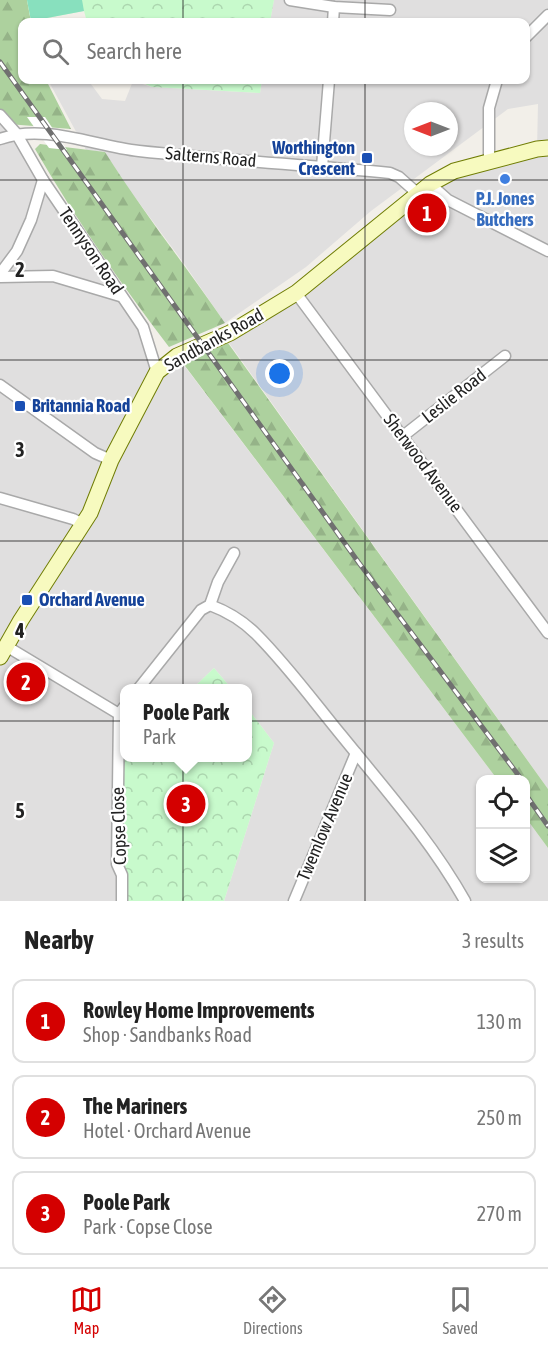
<!DOCTYPE html>
<meta charset="utf-8">
<style>
body{margin:0;font-family:"Asap Condensed",sans-serif;background:#f2f2f2;color:#222}
.controls{position:absolute;right:18px;bottom:18px;display:grid;overflow:hidden;border-radius:12px;box-shadow:0 2px 4px #0004}
.controls button{width:54px;height:54px;display:grid;place-items:center;padding:0;border:0;border-bottom:2px solid #e0e0e0;background:#fff;color:#222;font:30px sans-serif}
.compass{position:absolute;left:404px;top:102px;width:54px;height:54px;border-radius:50%;background:#fff;box-shadow:0 2px 4px #0004;rotate:270deg}
.you{position:absolute;left:280px;top:374px;width:21px;height:21px;margin:-15px;border:4px solid #fff;border-radius:50%;background:#1a73e8;box-shadow:0 0 0 9px #1a73e833}
.badge{display:grid;place-items:center;width:39px;height:39px;border-radius:50%;background:#d40000;color:#fff;font-size:20px;font-weight:700}
.pin{position:absolute;translate:-50% -50%;border:3px solid #fff;box-shadow:0 2px 6px #0006}
.popup{position:absolute;left:120px;top:684px;width:132px;height:78px;box-sizing:border-box;display:grid;place-content:center;border-radius:12px;background:#fff;filter:drop-shadow(0 2px 4px #0005);font-size:20px;white-space:nowrap;color:#767676}
.popup b{font-size:22px;color:#222}
.popup::after{content:'';position:absolute;left:50%;top:100%;margin-left:-12px;border:12px solid transparent;border-top-color:#fff}
.list{margin:0;padding:0;list-style:none}
h2{display:flex;justify-content:space-between;align-items:center;height:78px;margin:0;padding:0 24px;font-size:26px}
h2 small{font-size:20px;font-weight:400;color:#767676}
.list li{display:grid;grid-template-columns:39px 1fr auto;gap:18px;align-items:center;box-sizing:border-box;height:84px;margin:0 12px 12px;padding:0 12px;border:2px solid #e0e0e0;border-radius:12px}
.list b{display:block;font-size:22px;white-space:nowrap}
.list p{margin:0;font-size:20px;white-space:nowrap;color:#767676}
.list em{font-size:20px;font-style:normal;color:#767676}
.icon{flex:none;width:33px;height:33px;fill:none;stroke:currentColor;stroke-width:2;stroke-linecap:round;stroke-linejoin:round}
.map{position:relative;flex:none;width:548px;height:901px;overflow:hidden}
.search{position:absolute;background:#fff;box-shadow:0 2px 4px #0004;left:18px;right:18px;top:18px;height:66px;display:flex;align-items:center;gap:15px;box-sizing:border-box;padding:0 21px;border-radius:12px;color:#767676;font-size:22px}
.sheet{height:366px;background:#fff}
nav{display:flex;justify-content:space-around;align-items:center;box-sizing:border-box;height:84px;border-top:2px solid #e0e0e0;background:#fff;font-size:16px;color:#767676}
nav a{display:grid;justify-items:center;gap:3px}
nav .on{color:#d40000}
.map>svg:first-child{display:block}
.residential{fill:#e0dfdf;fill-rule:evenodd}
.forest{fill:url(#forest-firs)}
.park{fill:url(#park-crowns)}
.pitch{fill:#88e0be}
.pier{fill:#fff}
.lines{fill:none;stroke-linecap:round;stroke-linejoin:round}
.minor-casing{stroke:#a9a9a9;stroke-width:13}
.secondary-casing{stroke:#707d05;stroke-width:17}
.minor{stroke:#fff;stroke-width:10}
.secondary{stroke:#f7fabf;stroke-width:15}
.rail-casing{stroke:#707070;stroke-width:5}
.rail{stroke:#fff;stroke-width:3;stroke-dasharray:9;stroke-linecap:butt}
.grid{fill:none;stroke:#222;stroke-width:1.5;stroke-opacity:0.55}
.transit-dot{fill:#1a4fb4;stroke:#fff;stroke-width:2}
.shop-dot{fill:#3f7fe0;stroke:#fff;stroke-width:2}
.labels{text-anchor:middle;stroke-width:4.5;stroke-linejoin:round;paint-order:stroke}
.transit-label{font-size:18px;font-weight:bold;fill:#164399;stroke:#fff;text-anchor:start}
.street-label{font-size:18px;fill:#222;stroke:#fff}
.shop-label{font-size:18px;font-weight:bold;fill:#366cbe;stroke:#fff}
.grid-label{font-size:20px;text-anchor:middle;font-weight:bold;fill:#222;stroke:#fff;stroke-width:4.5;stroke-linejoin:round;paint-order:stroke}
</style>
<div class="map">
<svg width="548" height="901" viewBox="0 0 548 901">
<defs>
<pattern id="forest-firs" width="22" height="20" patternUnits="userSpaceOnUse" patternTransform="scale(1.5)"><rect width="22" height="20" fill="#add19e"/><path d="M5 1l3.5 6h-7zM16 11l3.5 6h-7z" fill="#95b388"/></pattern>
<pattern id="park-crowns" width="20" height="18" patternUnits="userSpaceOnUse" patternTransform="scale(1.5)"><rect width="20" height="18" fill="#c8facc"/><path d="M2 6a3 3 0 1 1 6 0M12 15a3 3 0 1 1 6 0" fill="none" stroke="#acd6af"/></pattern>
</defs>
<rect width="100%" height="100%" fill="#f2efe9"/>
<g class="residential">
<path d="M274 0H548V789L224 336 430 184 537 149 538 104 508 109 371 211 306 267 225 323 185 265 123 181 105 152 86 150 48 80H88L102 99 125 101 133 81 152 87 260 93 262 80H526V22H270ZM413 111H449V147H413Z"/>
<polygon points="0,115 143,327 157,371 177,356 497,779 480,780 480,878 526,878 526,818 548,848 548,901 224,901 274,743 248,709 248,688 231,688 214,668 193,688 124,688 124,716 119,714 122,901 0,901"/>
</g>
<g class="forest">
<polygon points="0,0 27,0 31,22 22,22 22,80 46,80 71,129 8,124 0,115"/>
<path d="M40 144 105 152C142 211 186 266 225 323L169 347C121 284 75 218 35 149Z"/>
<polygon points="228,343 548,789 548,848 526,818 526,780 497,779 182,362"/>
</g>
<g class="park">
<polygon points="27,0 274,0 270,22 87,22 84,11 31,21"/>
<polygon points="136,80 262,80 260,93 152,87"/>
<polygon points="214,668 231,688 193,688"/>
<polygon points="248,709 274,743 224,901 122,901 119,714 124,716 124,758 248,758"/>
</g>
<polygon class="pitch" points="27,0 82,0 84,11 31,21"/>
<polygon class="pier" points="27,117 45,117 67,150 49,148"/>
<g class="lines">
<defs>
<g id="minor">
<polyline points="290,0 334,7 390,10"/>
<polyline points="333,22 334,7"/>
<polyline points="526,37 548,15"/>
<polyline points="0,115 16,133 43,180 143,327 157,372"/>
<path d="M0 139C44 123 94 146 139 151 223 160 306 165 390 173L399 177 417 193"/>
<polyline points="489,162 489,108 497,80"/>
<polyline points="322,167 329,80"/>
<polyline points="430,184 448,200 548,251"/>
<polyline points="0,274 17,251 31,220 43,180"/>
<polyline points="0,277 53,276 120,296"/>
<polyline points="296,293 548,633"/>
<polyline points="0,385 95,453 111,460"/>
<polyline points="403,436 505,356"/>
<polyline points="0,498 73,519 83,524"/>
<path d="M210 605C226 611 244 622 256 634 287 665 314 702 342 736 385 789 432 842 465 901"/>
<polyline points="6,646 119,714 124,707"/>
<polyline points="139,688 201,610 210,605 218,582 234,553"/>
<polyline points="119,714 117,864 122,875 122,901"/>
<polyline points="294,901 356,753"/>
</g>
<polyline id="secondary" points="0,657 21,620 90,513 111,460 157,372 177,356 230,333 296,293 430,184 454,171 537,149 548,148"/>
</defs>
<use href="#minor" class="minor-casing"/>
<use href="#secondary" class="secondary-casing"/>
<use href="#minor" class="minor"/>
<use href="#secondary" class="secondary"/>
<defs>
<g id="rail">
<polyline points="0,62 359,563 522,780"/>
<polyline points="526,795 548,826"/>
</g>
</defs>
<use href="#rail" class="rail-casing"/>
<use href="#rail" class="rail"/>
</g>
<path class="grid" d="M183 0V22M365 0V22M183 80V901M365 80V901M0 180H548M0 360H548M0 541H548M0 721H548"/>
<g class="transit-dot">
<rect x="361" y="152" width="12" height="12" rx="3"/>
<rect x="14" y="400" width="12" height="12" rx="3"/>
<rect x="21" y="594" width="12" height="12" rx="3"/>
</g>
<circle class="shop-dot" cx="505" cy="179" r="6"/>
<g class="labels">
<g class="transit-label">
<text x="355" y="154" text-anchor="end">Worthington<tspan x="355" dy="21">Crescent</tspan></text>
<text x="32" y="412">Britannia Road</text>
<text x="39" y="606">Orchard Avenue</text>
</g>
<g class="street-label">
<text transform="translate(211 157) rotate(5)" y="6">Salterns Road</text>
<text transform="translate(91 251) rotate(56)" y="6">Tennyson Road</text>
<text transform="translate(214 340) rotate(-29)" y="6">Sandbanks Road</text>
<text transform="translate(454 396) rotate(-38)" y="6">Leslie Road</text>
<text transform="translate(423 463) rotate(53)" y="6">Sherwood Avenue</text>
<text transform="translate(119 826) rotate(-92)" y="6">Copse Close</text>
<text transform="translate(325 827) rotate(-67)" y="6">Twemlow Avenue</text>
</g>
<g class="shop-label">
<text x="505" y="205">P.J. Jones<tspan x="505" dy="21">Butchers</tspan></text>
</g>
</g>
<g class="grid-label">
<text x="20" y="277">2</text>
<text x="20" y="457">3</text>
<text x="20" y="638">4</text>
<text x="20" y="818">5</text>
</g>
</svg>
<div class="controls">
<button><svg class="icon" aria-label="locate" viewBox="0 0 24 24"><circle cx="12" cy="12" r="6"/><path d="M12 2v4M12 18v4M2 12h4M18 12h4"/></svg></button>
<button><svg class="icon" aria-label="layers" viewBox="0 0 24 24"><path d="M12 4l9 5-9 5-9-5zM3 14l9 5 9-5"/></svg></button>
</div>
<svg class="compass" viewBox="-18 -18 36 36"><path d="M0-13l5 13h-10z" fill="#e53935"/><path d="M0 13l5-13h-10z" fill="#767676"/></svg>
<div class="you"></div>
<div class="pin badge" style="left:427px;top:213px">1</div>
<div class="pin badge" style="left:26px;top:682px">2</div>
<div class="pin badge" style="left:186px;top:804px">3</div>
<div class="popup"><b>Poole Park</b>Park</div>
<div class="search"><svg class="icon" aria-label="search" viewBox="0 0 24 24"><circle cx="10" cy="10" r="6"/><path d="M15 15l6 6"/></svg>Search here</div>
</div>
<section class="sheet">
<h2>Nearby<small>3 results</small></h2>
<ul class="list">
<li><span class="badge">1</span><div><b>Rowley Home Improvements</b><p>Shop · Sandbanks Road</p></div><em>130 m</em></li>
<li><span class="badge">2</span><div><b>The Mariners</b><p>Hotel · Orchard Avenue</p></div><em>250 m</em></li>
<li><span class="badge">3</span><div><b>Poole Park</b><p>Park · Copse Close</p></div><em>270 m</em></li>
</ul>
</section>
<nav>
<a class="on"><svg class="icon" aria-label="map" viewBox="0 0 24 24"><path d="M3 6l6-2 6 2 6-2v14l-6 2-6-2-6 2zM9 4v14M15 6v14"/></svg>Map</a>
<a><svg class="icon" aria-label="directions" viewBox="0 0 24 24"><path d="M12 3l9 9-9 9-9-9zM9 14v-3h6M13 9l2 2-2 2"/></svg>Directions</a>
<a><svg class="icon" aria-label="saved" viewBox="0 0 24 24"><path d="M7 4h10v16l-5-4-5 4z"/></svg>Saved</a>
</nav>
